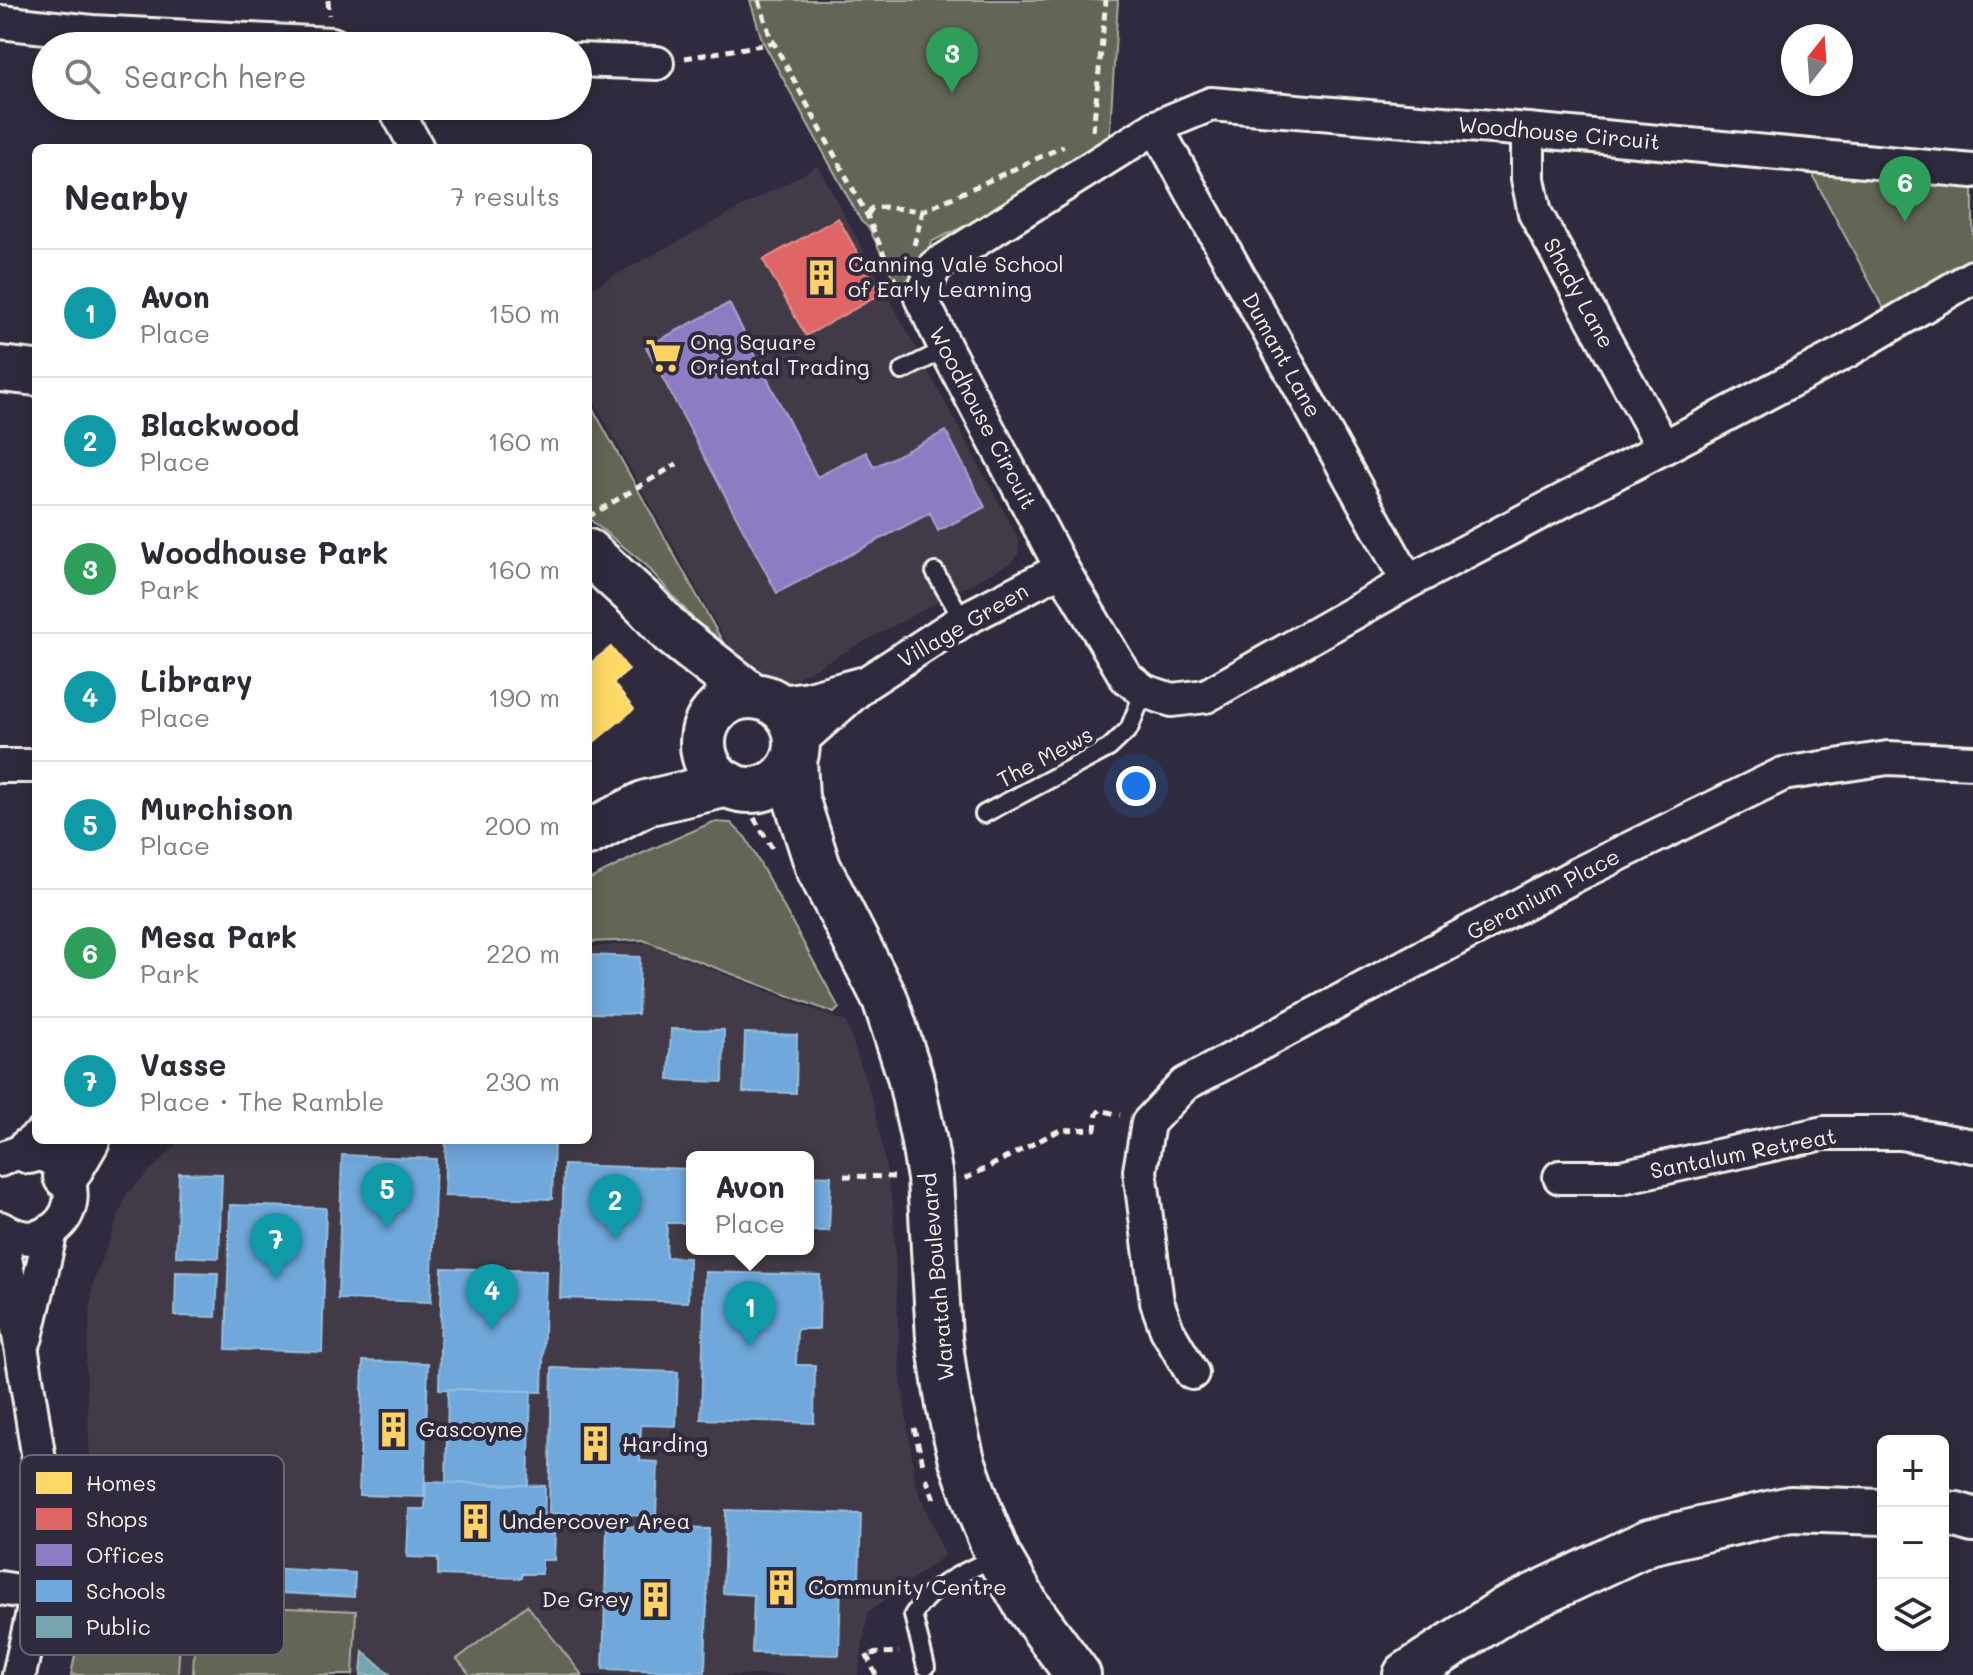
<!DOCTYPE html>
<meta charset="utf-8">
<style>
body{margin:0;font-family:Mali,sans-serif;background:#f7f7f7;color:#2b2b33}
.controls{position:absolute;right:24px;bottom:24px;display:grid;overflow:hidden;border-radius:12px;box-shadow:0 4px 20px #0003}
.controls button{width:72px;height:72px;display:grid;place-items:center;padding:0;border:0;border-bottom:2px solid #e1e1e2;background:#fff;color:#2b2b33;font:40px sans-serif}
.compass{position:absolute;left:1781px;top:24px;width:72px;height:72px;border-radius:50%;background:#fff;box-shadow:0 4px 20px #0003;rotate:17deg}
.you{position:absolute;left:1136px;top:786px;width:28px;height:28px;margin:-20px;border:6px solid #fff;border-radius:50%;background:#1a73e8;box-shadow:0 0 0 12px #1a73e833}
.badge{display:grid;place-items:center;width:52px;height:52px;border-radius:50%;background:#b45309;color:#fff;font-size:26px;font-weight:700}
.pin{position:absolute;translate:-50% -66px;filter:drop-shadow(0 2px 4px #0008)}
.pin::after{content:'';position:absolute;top:42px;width:28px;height:24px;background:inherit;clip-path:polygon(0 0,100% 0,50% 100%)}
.popup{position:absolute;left:686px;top:1151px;width:128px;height:104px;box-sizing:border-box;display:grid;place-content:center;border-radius:12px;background:#fff;filter:drop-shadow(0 2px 6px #0005);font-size:26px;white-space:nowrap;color:#7c7c81}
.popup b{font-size:30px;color:#2b2b33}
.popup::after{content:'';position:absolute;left:50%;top:100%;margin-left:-16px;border:16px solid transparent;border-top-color:#fff}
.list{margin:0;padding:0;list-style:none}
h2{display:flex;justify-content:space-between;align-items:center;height:104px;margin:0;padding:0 32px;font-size:34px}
h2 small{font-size:26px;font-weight:400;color:#7c7c81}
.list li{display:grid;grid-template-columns:52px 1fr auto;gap:24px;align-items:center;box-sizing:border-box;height:128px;padding:0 32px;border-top:2px solid #e1e1e2}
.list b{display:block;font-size:30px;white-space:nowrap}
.list p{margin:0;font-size:26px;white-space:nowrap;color:#7c7c81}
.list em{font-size:26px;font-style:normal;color:#7c7c81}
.icon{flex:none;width:44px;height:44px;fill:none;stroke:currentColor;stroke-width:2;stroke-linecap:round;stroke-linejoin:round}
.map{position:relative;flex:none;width:1973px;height:1675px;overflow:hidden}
.search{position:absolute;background:#fff;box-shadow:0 4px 20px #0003;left:32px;top:32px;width:560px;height:88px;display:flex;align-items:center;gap:20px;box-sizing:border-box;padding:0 28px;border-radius:44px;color:#7c7c81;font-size:30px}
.panel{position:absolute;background:#fff;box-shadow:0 4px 20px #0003;left:32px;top:144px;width:560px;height:1000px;border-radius:12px}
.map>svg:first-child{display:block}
.built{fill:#423b47;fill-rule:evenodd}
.green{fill:#646556;stroke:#acab9f;stroke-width:2}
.homes{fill:#ffd966;stroke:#fce08d;stroke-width:2}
.shops{fill:#e06666;stroke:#e6908d;stroke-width:2}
.offices{fill:#8e7cc3;stroke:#ad9fce;stroke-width:2}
.schools{fill:#6fa8dc;stroke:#97bee0;stroke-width:2}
.public{fill:#76a5af;stroke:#9cbcc0;stroke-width:2}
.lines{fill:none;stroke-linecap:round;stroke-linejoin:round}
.lane-casing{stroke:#f4f1e8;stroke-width:22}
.street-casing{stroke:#f4f1e8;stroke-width:38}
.secondary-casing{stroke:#f4f1e8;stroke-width:50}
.path{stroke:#f4f1e8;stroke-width:5;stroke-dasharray:8 6;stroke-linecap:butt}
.lane{stroke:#2f2a3d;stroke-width:16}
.street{stroke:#2f2a3d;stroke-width:32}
.secondary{stroke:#2f2a3d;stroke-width:44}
.labels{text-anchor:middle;stroke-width:8;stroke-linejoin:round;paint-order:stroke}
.street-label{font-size:22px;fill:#f4f1e8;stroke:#2f2a3d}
.poi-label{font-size:22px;fill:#f4f1e8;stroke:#2f2a3d;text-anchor:start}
.key{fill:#2f2a3d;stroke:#6a6670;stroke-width:2}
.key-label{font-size:22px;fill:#f4f1e8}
</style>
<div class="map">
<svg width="1973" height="1675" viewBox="0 0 1973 1675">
<rect width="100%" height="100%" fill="#2f2a3d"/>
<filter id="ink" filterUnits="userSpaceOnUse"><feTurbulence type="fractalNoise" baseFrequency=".0125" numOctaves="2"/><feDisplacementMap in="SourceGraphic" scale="16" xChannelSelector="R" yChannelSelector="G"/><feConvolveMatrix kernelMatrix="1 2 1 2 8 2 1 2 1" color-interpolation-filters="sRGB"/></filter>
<g filter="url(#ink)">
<g class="built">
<polygon points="818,166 1019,540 1019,553 1010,563 789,682 771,681 748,673 725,640 588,391 588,290"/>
<path d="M645 943 846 1022 875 1108 893 1206 900 1371 916 1486 945 1555 868 1612 858 1675H179L184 1561 136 1517 92 1506 86 1365 93 1283 127 1194 181 1140H588V947ZM692 1157H808V1249H692Z"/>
</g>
<g class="green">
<polygon points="750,0 1118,0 1109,146 1021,199 933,241 904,285 895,282 869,228 861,221 762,40"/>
<polygon points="1815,165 1973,178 1973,266 1887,314 1814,178"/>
<polygon points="588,400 730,655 727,657 646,565 588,518"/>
<polygon points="713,822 731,823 746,838 839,1008 834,1013 643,940 588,942 588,880 634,857"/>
<polygon points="85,1509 184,1561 178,1675 71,1675 83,1616"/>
<polygon points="196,1604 356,1611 353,1675 193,1675"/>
<polygon points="527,1605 582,1675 470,1675 457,1659"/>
</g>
<polygon class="homes" points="611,647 629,670 613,683 634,709 588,747 588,665"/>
<polygon class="shops" points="838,218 881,294 806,336 763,260"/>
<polygon class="offices" points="729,303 817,477 866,452 874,467 946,431 985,507 938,531 930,513 777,593 646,347"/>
<g class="schools">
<polygon points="588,955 640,957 638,1014 588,1013"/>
<polygon points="671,1029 724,1030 723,1082 669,1080"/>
<polygon points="745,1033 797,1035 796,1093 743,1092"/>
<polygon points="446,1140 554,1143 552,1199 444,1196"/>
<polygon points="342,1155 436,1159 431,1302 338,1299"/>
<polygon points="564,1165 692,1169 692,1223 667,1223 666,1257 689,1258 688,1302 560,1298"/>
<polygon points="179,1173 222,1174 219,1258 176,1256"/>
<polygon points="808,1175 831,1176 829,1231 808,1231"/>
<polygon points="230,1205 326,1208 322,1352 226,1349"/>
<polygon points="442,1268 546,1271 542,1392 439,1389"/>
<polygon points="176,1272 218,1273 216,1317 175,1316"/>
<polygon points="705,1272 820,1275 819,1329 797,1329 796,1365 815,1365 814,1423 701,1419"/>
<polygon points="363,1361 428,1363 424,1497 359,1495"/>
<polygon points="552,1368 678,1372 676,1426 641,1425 640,1461 658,1462 656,1516 549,1513"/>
<polygon points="448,1389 531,1391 528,1485 446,1483"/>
<polygon points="426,1482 545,1486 544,1534 555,1534 554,1560 542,1560 542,1574 522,1574 522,1578 438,1575 438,1558 407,1557 409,1509 425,1509"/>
<polygon points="726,1510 861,1514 859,1580 841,1580 839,1655 752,1653 754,1595 723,1593"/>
<polygon points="607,1526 709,1529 705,1672 603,1669"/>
<polygon points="265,1568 355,1573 354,1597 263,1592"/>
</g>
<polygon class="public" points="363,1651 391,1675 361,1675"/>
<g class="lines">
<defs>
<g id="lane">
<polyline points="902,371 946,349"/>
<polyline points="935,572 963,620"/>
<polyline points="984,814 1109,748 1129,729 1144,691"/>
<polyline points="43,1485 177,1490"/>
<path d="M926 1667 913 1615C932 1584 965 1572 997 1556"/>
</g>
<g id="street">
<polyline points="0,22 92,32 332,44 336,46"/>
<polyline points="578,60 657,63"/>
<polyline points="394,106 417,148"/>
<polyline points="1156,127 1408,582"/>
<polyline points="1528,130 1528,179 1535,213 1663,447"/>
<polyline points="1973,171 1528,130 1211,104 1156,127 935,266 921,298 946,349 1062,569 1126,677 1144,691 1172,700 1206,696 1408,582 1847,351 1973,277"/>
<polyline points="774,703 808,698 861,684"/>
<polyline points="797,744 866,683 963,620 1062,569"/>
<polyline points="0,766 36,766"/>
<path d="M0 1160C59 1127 98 1205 47 1233 31 1242 16 1237 0 1228"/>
<polyline points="1560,1177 1621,1177 1824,1133 1901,1133 1973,1146"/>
<polyline points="0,1229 22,1352 43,1485 37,1594 19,1675"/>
<polyline points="26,1337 51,1231"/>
<polyline points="1192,1373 1167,1330 1157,1302 1140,1171 1148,1123 1185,1084 1578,874 1783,774 1888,758 1973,762"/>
<polyline points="0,1588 37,1594"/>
</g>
<g id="secondary">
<polyline points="0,369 36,373"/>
<polyline points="588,552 646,605 672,633 751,695"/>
<circle cx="750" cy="743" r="47"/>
<polyline points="794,760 796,798 818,867 885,999 910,1076 923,1137 930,1178 939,1338 944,1374 949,1406 962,1460 980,1512 998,1556 1027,1606 1078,1675"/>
<polyline points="588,833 646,803 728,784"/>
<polyline points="29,1151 44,1140"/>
<polyline points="66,1176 87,1140"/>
<polyline points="1943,1514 1956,1515 1973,1520"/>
<polyline points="1406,1675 1505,1610 1649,1542 1790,1509 1883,1512"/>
</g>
</defs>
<use href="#lane" class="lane-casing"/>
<use href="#street" class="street-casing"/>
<use href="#secondary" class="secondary-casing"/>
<g class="path">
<polyline points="328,0 329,15"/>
<polyline points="759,0 770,36 867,215 896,283"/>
<polyline points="685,58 774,43"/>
<polyline points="1093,131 1106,0"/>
<polyline points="868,214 872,208 884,207 923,211 1064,146"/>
<polyline points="914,245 923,211"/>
<polyline points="588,517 677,464"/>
<polyline points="754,818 772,848"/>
<polyline points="844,1176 895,1177"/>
<polyline points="965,1179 1060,1130 1095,1129 1097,1114 1100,1110 1120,1115"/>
<polyline points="914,1428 923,1464"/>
<polyline points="926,1478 934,1499"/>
<polyline points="876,1675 866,1654 899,1652"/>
</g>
<use href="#lane" class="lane"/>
<use href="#street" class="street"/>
<use href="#secondary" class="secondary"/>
</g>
</g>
<defs>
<symbol id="building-bare" viewBox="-9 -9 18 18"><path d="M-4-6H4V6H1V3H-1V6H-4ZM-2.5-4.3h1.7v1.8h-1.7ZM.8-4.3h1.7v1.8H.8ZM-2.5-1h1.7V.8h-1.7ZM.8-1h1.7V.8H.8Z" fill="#ffd166" stroke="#2f2a3d" stroke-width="2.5" paint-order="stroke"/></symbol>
<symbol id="supermarket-bare" viewBox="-9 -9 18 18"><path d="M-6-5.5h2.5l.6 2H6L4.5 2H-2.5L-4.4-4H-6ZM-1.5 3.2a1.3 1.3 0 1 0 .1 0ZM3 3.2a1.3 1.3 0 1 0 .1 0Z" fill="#ffd166" stroke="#2f2a3d" stroke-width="2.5" paint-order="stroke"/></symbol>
</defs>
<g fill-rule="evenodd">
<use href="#building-bare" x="796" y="252" width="51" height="51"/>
<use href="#supermarket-bare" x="638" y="330" width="51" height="51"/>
<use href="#building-bare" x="368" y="1404" width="51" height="51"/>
<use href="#building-bare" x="570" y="1418" width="51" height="51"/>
<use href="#building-bare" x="450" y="1496" width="51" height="51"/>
<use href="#building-bare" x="756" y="1562" width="51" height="51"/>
<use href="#building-bare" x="630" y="1574" width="51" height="51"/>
</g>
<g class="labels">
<g class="street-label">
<text transform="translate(1559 133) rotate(5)" y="8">Woodhouse Circuit</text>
<text transform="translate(1579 293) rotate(61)" y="8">Shady Lane</text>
<text transform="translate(1282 355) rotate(61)" y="8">Dumant Lane</text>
<text transform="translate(983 418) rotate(62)" y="8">Woodhouse Circuit</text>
<text transform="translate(963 625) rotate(-30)" y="8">Village Green</text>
<text transform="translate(1045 757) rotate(-28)" y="8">The Mews</text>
<text transform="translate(1543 894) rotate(-28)" y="8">Geranium Place</text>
<text transform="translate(1743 1153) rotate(-11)" y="8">Santalum Retreat</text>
<text transform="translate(937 1277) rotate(-95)" y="8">Waratah Boulevard</text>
</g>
<g class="poi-label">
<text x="848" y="272">Canning Vale School<tspan x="848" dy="25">of Early Learning</tspan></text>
<text x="690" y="350">Ong Square<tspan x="690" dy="25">Oriental Trading</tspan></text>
<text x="419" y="1437">Gascoyne</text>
<text x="622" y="1452">Harding</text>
<text x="502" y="1529">Undercover Area</text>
<text x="808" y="1595">Community Centre</text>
<text x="630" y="1607" text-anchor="end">De Grey</text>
</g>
</g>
<rect x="20" y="1455" width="264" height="200" rx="12" class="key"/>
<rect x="36" y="1472" width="36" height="22" fill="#ffd966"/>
<rect x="36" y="1508" width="36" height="22" fill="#e06666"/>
<rect x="36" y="1544" width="36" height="22" fill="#8e7cc3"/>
<rect x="36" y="1580" width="36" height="22" fill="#6fa8dc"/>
<rect x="36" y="1616" width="36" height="22" fill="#76a5af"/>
<g class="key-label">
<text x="86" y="1491">Homes</text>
<text x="86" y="1527">Shops</text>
<text x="86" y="1563">Offices</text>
<text x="86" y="1599">Schools</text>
<text x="86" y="1635">Public</text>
</g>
</svg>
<div class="controls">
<button>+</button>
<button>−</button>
<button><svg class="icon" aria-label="layers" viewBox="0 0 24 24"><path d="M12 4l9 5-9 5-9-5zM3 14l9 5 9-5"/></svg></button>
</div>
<svg class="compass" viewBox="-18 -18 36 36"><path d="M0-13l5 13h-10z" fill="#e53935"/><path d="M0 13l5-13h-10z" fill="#7c7c81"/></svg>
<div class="you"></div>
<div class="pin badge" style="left:750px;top:1347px;background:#0f9aa8">1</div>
<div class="popup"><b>Avon</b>Place</div>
<div class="pin badge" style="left:615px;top:1240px;background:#0f9aa8">2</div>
<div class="pin badge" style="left:952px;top:93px;background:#2e9e5b">3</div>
<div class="pin badge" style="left:492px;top:1330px;background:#0f9aa8">4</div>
<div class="pin badge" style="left:387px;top:1229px;background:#0f9aa8">5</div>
<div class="pin badge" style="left:1905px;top:222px;background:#2e9e5b">6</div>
<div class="pin badge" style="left:276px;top:1279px;background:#0f9aa8">7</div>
<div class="search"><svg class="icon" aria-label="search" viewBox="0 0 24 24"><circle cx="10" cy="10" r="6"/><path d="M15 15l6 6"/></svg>Search here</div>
<section class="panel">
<h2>Nearby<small>7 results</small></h2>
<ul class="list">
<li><span class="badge" style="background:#0f9aa8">1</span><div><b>Avon</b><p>Place</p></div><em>150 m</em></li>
<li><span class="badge" style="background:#0f9aa8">2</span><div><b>Blackwood</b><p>Place</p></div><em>160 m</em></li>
<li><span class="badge" style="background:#2e9e5b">3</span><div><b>Woodhouse Park</b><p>Park</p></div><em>160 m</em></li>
<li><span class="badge" style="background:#0f9aa8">4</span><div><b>Library</b><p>Place</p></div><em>190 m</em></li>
<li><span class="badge" style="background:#0f9aa8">5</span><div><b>Murchison</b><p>Place</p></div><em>200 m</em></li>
<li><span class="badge" style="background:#2e9e5b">6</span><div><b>Mesa Park</b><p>Park</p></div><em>220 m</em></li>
<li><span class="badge" style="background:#0f9aa8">7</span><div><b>Vasse</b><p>Place · The Ramble</p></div><em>230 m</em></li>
</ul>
</section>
</div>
